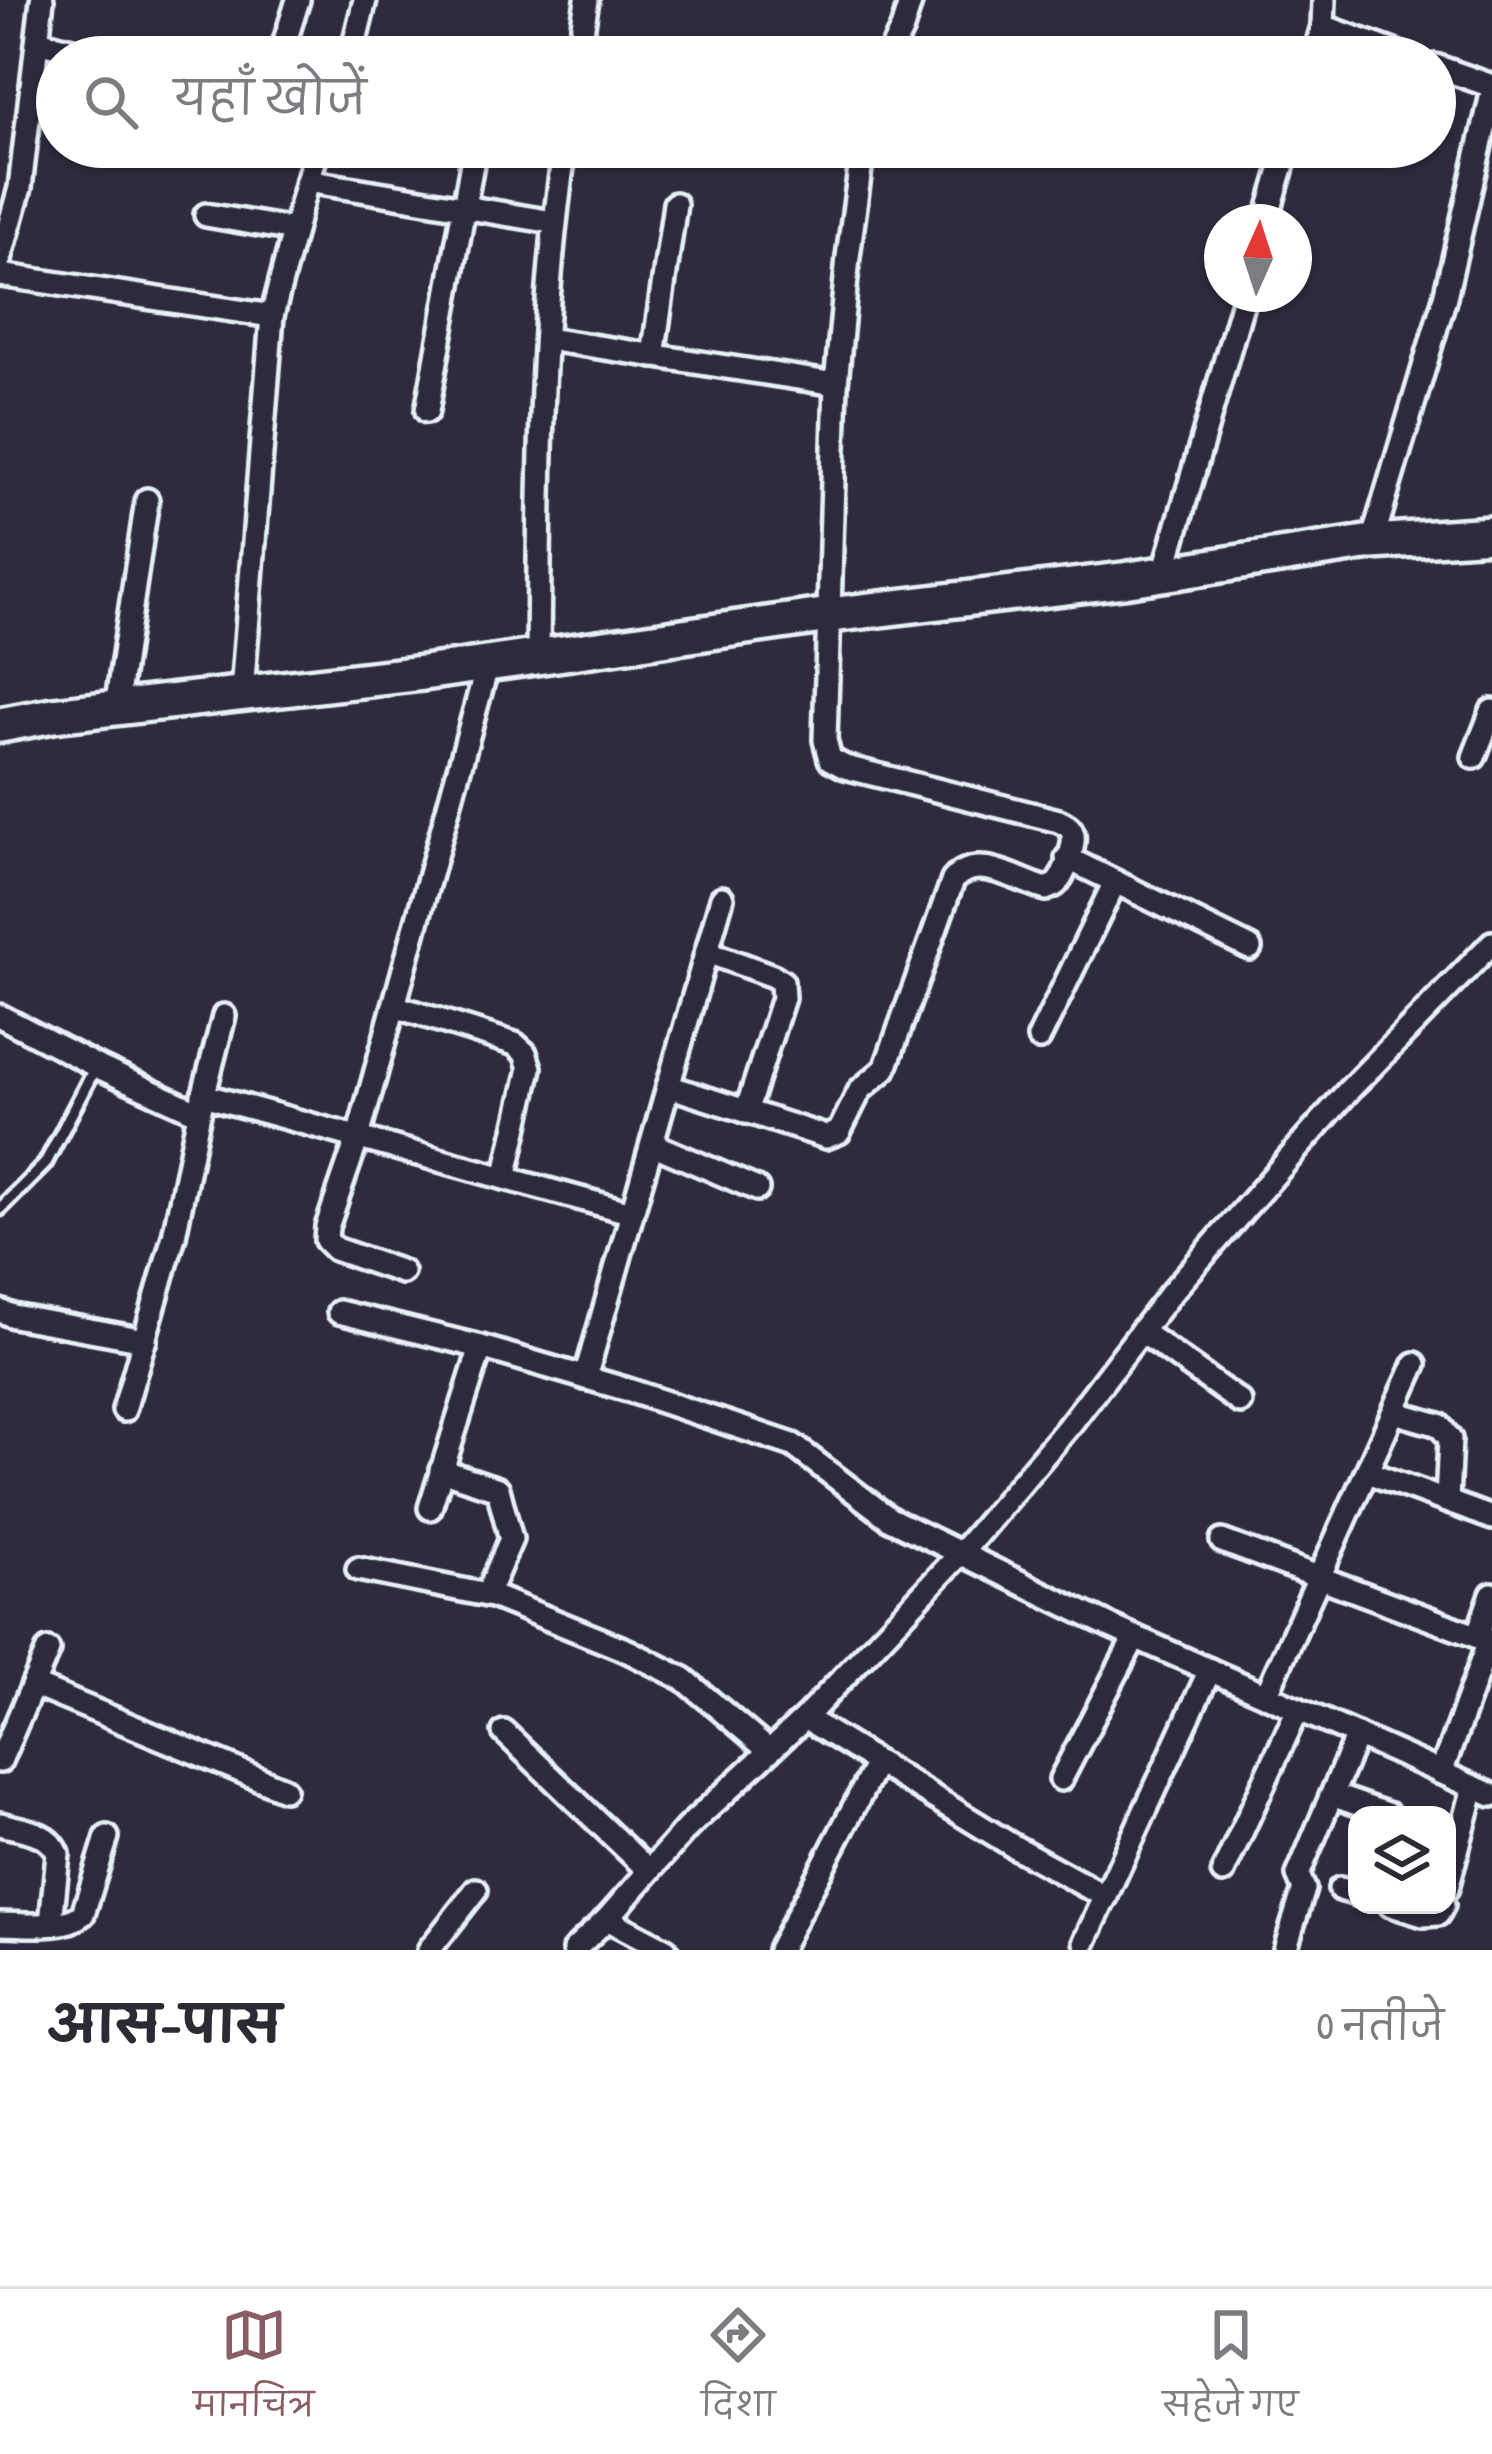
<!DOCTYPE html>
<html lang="hi">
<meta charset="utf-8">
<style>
body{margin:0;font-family:"Patrick Hand","Playpen Sans Deva",sans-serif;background:#f7f7f7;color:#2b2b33}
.controls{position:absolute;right:36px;bottom:36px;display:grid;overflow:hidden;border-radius:24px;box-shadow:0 3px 9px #0004}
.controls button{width:108px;height:108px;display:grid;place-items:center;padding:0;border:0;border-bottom:3px solid #e1e1e2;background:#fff;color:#2b2b33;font:60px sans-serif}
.compass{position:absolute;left:1204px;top:204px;width:108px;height:108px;border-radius:50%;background:#fff;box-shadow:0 3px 9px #0004;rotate:3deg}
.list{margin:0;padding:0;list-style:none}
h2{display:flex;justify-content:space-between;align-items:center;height:156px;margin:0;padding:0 48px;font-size:51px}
h2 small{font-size:39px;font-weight:400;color:#7c7c81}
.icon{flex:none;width:66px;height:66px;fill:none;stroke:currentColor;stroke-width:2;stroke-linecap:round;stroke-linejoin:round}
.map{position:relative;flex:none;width:1492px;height:1950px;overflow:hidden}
.search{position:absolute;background:#fff;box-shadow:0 3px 9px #0004;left:36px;right:36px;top:36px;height:132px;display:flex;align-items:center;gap:30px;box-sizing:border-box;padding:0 42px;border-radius:66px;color:#7c7c81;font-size:45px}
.sheet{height:336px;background:#fff}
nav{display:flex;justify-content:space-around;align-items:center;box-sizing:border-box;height:168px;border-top:3px solid #e1e1e2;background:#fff;font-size:33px;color:#7c7c81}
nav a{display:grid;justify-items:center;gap:6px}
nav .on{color:#8a5d65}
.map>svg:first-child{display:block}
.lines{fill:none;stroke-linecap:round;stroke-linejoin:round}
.lane-casing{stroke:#e8f1f8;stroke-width:20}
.street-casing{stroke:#e8f1f8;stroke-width:30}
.primary-casing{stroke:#e8f1f8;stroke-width:42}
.lane{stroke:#2f2a3d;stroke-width:10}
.street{stroke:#2f2a3d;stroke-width:21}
.primary{stroke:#2f2a3d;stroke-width:33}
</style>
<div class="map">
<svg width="1492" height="1950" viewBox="0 0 1492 1950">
<rect width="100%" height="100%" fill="#2f2a3d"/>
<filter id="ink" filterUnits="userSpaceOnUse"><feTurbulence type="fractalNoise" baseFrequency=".00833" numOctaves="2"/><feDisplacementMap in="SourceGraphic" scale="24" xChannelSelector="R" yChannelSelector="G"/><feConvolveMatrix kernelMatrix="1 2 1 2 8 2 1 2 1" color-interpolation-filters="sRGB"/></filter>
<g filter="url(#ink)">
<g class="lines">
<defs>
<polyline id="lane" points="0,1209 45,1164 96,1066"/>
<g id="street">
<polyline points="1324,0 1323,26 1408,57"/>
<polyline points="38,41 99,57"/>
<polyline points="280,57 298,0"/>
<polyline points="351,57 365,0"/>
<polyline points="578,57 587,0"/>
<polyline points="888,57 902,29 911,0"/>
<polyline points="1314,57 1323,26"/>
<polyline points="1435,66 1492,86"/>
<polyline points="307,181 553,222"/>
<polyline points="206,215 294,230"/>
<polyline points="1266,222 1288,147"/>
<polyline points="0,259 20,188 42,0"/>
<polyline points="0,275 272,316"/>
<polyline points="547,339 836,384"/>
<polyline points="653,356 675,204"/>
<polyline points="427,411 475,147"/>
<polyline points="1372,542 1445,297 1492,94"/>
<polyline points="1164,573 1245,294"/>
<path d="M538 656C540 486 539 315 565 147"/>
<polyline points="242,692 272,316 307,181 319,147"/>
<polyline points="116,708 147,500"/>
<polyline points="1474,757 1492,711"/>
<polyline points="1067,858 1250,948"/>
<polyline points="707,952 773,976 782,982 783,998 746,1112"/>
<polyline points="394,1006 515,1044 525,1053 530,1068 505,1178"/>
<polyline points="0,1016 96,1066 199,1113"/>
<polyline points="1039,1038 1115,882"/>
<path d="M668 1086 826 1137 839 1132 860 1090 885 1069 953 880C977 852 1018 881 1046 889 1049 887 1053 887 1056 884 1064 877 1075 846 1073 835 1071 826 1066 825 1059 821L845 767 830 759 825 740 836 384 848 257 863 147"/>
<polyline points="203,1095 632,1213"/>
<polyline points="652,1144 757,1189"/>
<polyline points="402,1272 335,1249 326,1240 327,1227 358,1137 488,663"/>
<polyline points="0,1311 13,1316 145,1340"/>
<polyline points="339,1312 481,1347 628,1390 793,1445 890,1519 1110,1626 1492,1795"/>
<polyline points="1141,1331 1240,1402"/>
<polyline points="585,1378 722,898"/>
<polyline points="124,1410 174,1236 199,1113 224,1016"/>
<polyline points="1394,1412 1439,1425 1450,1439 1447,1501"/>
<polyline points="441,1470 498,1489 511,1539 487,1595"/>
<polyline points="1367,1472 1492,1518"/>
<polyline points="430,1508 481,1347"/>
<polyline points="1222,1541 1492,1642"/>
<polyline points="358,1569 492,1596 628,1651 684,1679 768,1750"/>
<polyline points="1477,1637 1492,1594"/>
<polyline points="33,1685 284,1789"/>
<polyline points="1266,1695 1415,1364"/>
<polyline points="805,1718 1013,1846 1106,1897"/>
<polyline points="504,1732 648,1870"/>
<polyline points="0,1761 48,1650"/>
<polyline points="1441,1773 1489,1641"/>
<polyline points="1061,1779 1135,1637"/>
<polyline points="1332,1795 1389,1815"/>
<path d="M0 1824C22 1830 49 1831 58 1854L51 1923"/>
<polyline points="1223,1872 1298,1709"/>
<polyline points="1447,1888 1474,1787"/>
<polyline points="1340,1889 1357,1894"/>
<polyline points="1391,1905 1423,1915 1438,1914 1443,1905"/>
<polyline points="607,1919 666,1950"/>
<path d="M0 1924C25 1924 63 1930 83 1914L107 1837"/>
<polyline points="1085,1941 1210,1670"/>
<polyline points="429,1950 476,1890"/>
<polyline points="574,1950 607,1919 687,1828 805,1718 962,1552 1068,1427 1169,1295 1349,1090 1492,943"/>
<polyline points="779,1950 877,1763"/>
<polyline points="1285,1950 1304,1889 1298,1875 1357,1735"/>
</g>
<polyline id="primary" points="0,725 53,715 423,673 830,615 1123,580 1372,542 1492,534"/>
</defs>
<use href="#lane" class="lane-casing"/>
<use href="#street" class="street-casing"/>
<use href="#primary" class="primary-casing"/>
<use href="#lane" class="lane"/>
<use href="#street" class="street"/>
<use href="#primary" class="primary"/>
</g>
</g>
</svg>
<div class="controls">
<button><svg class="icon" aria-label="layers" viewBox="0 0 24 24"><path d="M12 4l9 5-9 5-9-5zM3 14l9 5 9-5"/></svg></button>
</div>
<svg class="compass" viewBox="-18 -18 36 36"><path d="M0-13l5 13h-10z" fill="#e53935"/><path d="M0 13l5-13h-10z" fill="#7c7c81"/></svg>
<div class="search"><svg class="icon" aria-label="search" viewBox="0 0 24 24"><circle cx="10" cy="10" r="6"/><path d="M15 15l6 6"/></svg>यहाँ खोजें</div>
</div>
<section class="sheet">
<h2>आस-पास<small>0 नतीजे</small></h2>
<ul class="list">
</ul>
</section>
<nav>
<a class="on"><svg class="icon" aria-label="map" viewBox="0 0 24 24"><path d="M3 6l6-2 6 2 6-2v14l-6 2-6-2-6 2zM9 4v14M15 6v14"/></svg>मानचित्र</a>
<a><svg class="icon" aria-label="directions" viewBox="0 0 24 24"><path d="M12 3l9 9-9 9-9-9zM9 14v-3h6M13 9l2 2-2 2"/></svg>दिशा</a>
<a><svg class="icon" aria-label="saved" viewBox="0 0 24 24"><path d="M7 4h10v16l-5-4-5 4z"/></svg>सहेजे गए</a>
</nav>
